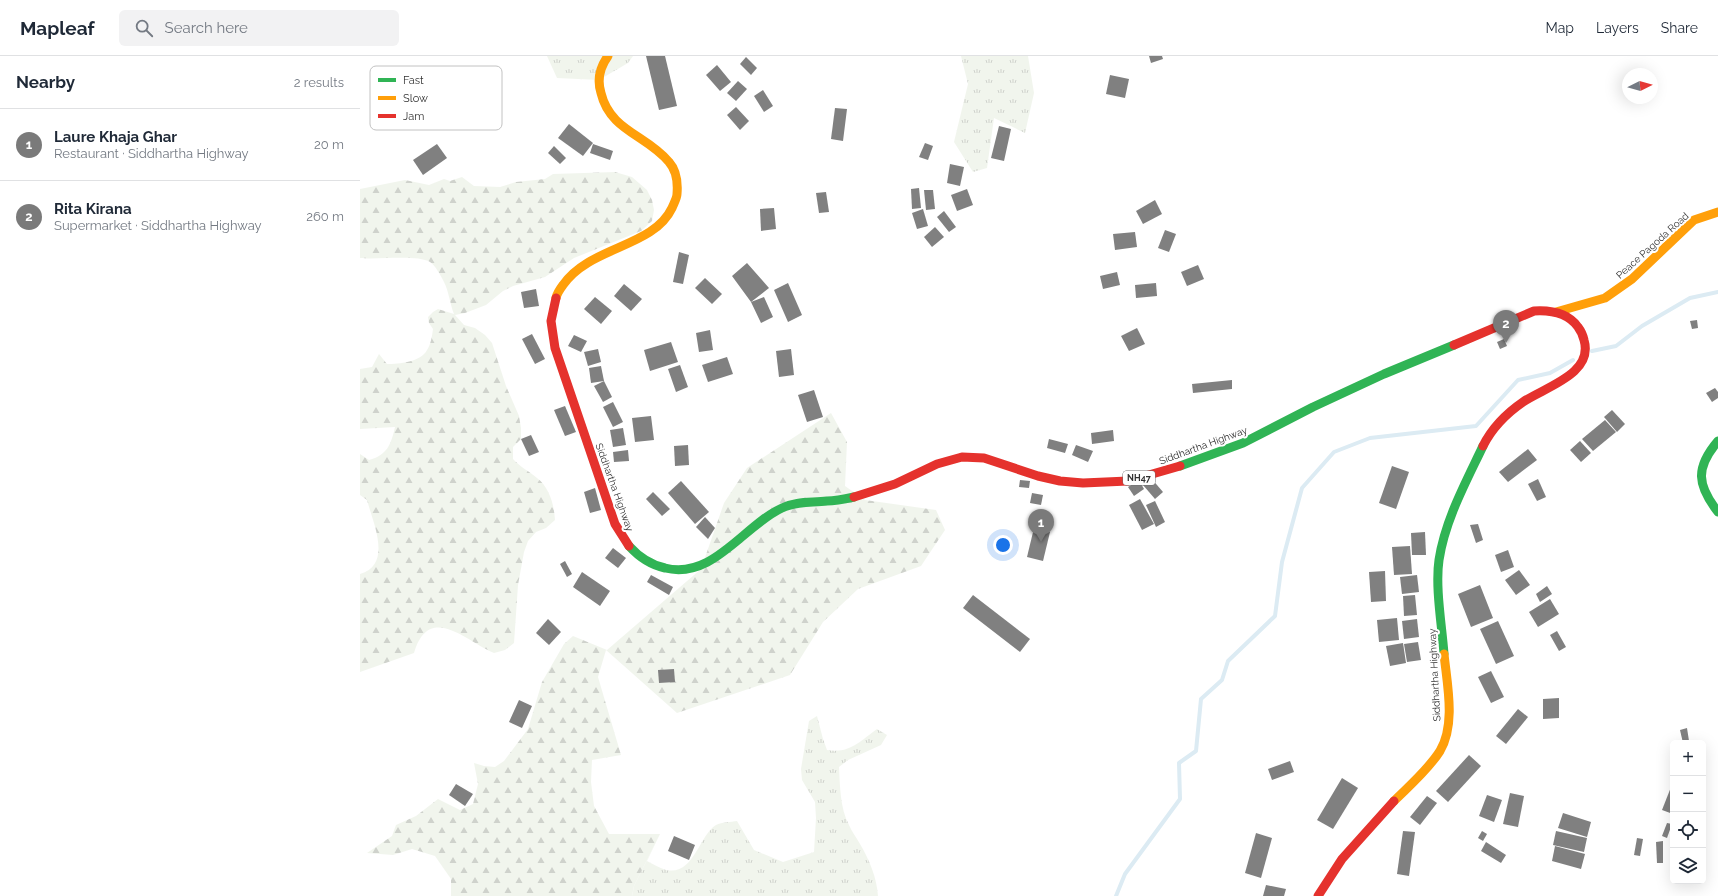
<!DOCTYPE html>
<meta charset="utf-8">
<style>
body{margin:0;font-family:Raleway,sans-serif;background:#f2f2f3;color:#1f2937}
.controls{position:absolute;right:12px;bottom:12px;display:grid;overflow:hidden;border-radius:6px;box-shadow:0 4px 16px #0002}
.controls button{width:36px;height:36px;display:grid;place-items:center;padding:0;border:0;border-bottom:1px solid #e0e1e3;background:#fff;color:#1f2937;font:20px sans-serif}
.compass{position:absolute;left:1262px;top:12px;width:36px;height:36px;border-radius:50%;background:#fff;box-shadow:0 4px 16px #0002;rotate:85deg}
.you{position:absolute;left:643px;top:489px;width:14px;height:14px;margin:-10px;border:3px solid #fff;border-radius:50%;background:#1a73e8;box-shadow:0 0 0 6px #1a73e833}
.badge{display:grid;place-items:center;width:26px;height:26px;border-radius:50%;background:#7a7a7a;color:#fff;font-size:13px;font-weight:700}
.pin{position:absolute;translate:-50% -33px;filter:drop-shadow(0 1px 2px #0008)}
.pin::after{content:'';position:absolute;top:21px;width:14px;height:12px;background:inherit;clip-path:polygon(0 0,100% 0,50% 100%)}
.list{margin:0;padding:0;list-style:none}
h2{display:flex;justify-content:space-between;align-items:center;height:52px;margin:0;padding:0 16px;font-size:17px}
h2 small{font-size:13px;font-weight:400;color:#747a83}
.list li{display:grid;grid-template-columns:26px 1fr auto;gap:12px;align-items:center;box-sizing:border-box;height:72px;padding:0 16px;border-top:1px solid #e0e1e3}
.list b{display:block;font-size:15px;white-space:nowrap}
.list p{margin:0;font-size:13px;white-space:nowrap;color:#747a83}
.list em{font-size:13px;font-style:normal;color:#747a83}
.icon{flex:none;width:22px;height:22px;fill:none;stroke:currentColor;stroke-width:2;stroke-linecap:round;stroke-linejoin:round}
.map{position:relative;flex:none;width:1358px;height:840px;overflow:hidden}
header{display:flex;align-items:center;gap:24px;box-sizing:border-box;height:56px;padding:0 20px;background:#fff;border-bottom:1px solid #e0e1e3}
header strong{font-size:19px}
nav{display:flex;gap:22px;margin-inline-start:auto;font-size:14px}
.search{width:280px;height:36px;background:#f2f2f3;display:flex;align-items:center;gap:10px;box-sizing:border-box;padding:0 14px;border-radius:6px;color:#747a83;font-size:15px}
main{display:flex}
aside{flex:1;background:#fff}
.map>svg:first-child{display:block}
.grass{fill:url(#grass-tufts)}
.forest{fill:url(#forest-firs)}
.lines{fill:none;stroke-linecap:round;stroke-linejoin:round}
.stream{stroke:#dcebf3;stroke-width:4}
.building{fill:#808080}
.fast{stroke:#30b455;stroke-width:9}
.slow{stroke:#ff9f0a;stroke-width:9}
.jam{stroke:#e5322d;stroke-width:9}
.labels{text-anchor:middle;stroke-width:4;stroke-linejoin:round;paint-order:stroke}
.shield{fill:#fff;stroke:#707070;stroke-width:1}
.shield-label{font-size:9px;font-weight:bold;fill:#323232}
.street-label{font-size:10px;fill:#323232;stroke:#fff}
.key{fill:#fff;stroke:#c2c2c2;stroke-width:1}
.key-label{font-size:11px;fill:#323232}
</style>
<header>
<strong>Mapleaf</strong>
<div class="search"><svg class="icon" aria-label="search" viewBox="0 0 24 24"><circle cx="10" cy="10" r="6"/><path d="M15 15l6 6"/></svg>Search here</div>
<nav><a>Map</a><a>Layers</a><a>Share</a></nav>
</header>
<main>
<aside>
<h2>Nearby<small>2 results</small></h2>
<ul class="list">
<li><span class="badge">1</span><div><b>Laure Khaja Ghar</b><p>Restaurant · Siddhartha Highway</p></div><em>20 m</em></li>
<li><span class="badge">2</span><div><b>Rita Kirana</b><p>Supermarket · Siddhartha Highway</p></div><em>260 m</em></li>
</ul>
</aside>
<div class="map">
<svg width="1358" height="840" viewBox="0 0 1358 840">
<defs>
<pattern id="grass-tufts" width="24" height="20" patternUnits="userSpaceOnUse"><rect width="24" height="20" fill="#f1f5ed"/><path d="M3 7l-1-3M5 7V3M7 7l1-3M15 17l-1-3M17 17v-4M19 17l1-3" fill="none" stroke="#cfd2cc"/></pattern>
<pattern id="forest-firs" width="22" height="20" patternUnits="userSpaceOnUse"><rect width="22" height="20" fill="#f1f5ed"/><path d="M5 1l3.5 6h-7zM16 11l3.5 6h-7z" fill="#cfd2cc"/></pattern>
</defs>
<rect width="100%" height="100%" fill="#fff"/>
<g class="grass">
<polygon points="187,0 273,0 268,7 239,24 197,22"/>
<polygon points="601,0 668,0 674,37 665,77 634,62 627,112 613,116 594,86 608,28"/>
<path d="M457 660 463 683 467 694C490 698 500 685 517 673L527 679 521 689 488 704 479 711C480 730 480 752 489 769 492 776 496 781 500 788 509 803 517 822 518 840H272L274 830 300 778 287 805C293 808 300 812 306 814 334 820 339 779 356 769 362 766 371 766 377 765L394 794 423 806 454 796 456 762 455 746 442 724 441 713 449 665Z"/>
</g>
<g class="forest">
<path d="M255 116 272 121 287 134 292 144 294 154 292 165 281 175 214 202 185 221 153 230 143 235 126 249 105 257 95 259 104 269 115 272 125 279 132 287 146 330 159 360 161 372V383L153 391V403C160 411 169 415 177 422 190 432 194 449 195 464L186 472 176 476 168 485 164 496 158 529 154 587 145 594 134 597C106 585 69 546 54 597L0 616V518C33 508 13 467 7 444L0 439V398L9 404C27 399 31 389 35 371L0 373V313L12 311 19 298 27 308C39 308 61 306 67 294 71 288 72 280 73 273L69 267 68 261 73 256 78 253 94 258C90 248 89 236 84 226 81 220 75 209 70 206 57 198 18 204 0 202V133L45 124 69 129 84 123 90 125 102 121 114 130 140 131 156 126 185 123 193 118Z"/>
<polygon points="471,357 487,386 485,430 505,444 576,454 585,474 561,510 498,533 463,566 430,619 317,657 246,594 238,621 261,699 232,704 231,726 234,750 249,778 300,778 274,830 272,840 91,840 91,823 75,800 52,793 33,799 7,797 32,780 36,769 56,760 78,743 100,754 113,748 118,728 114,707 124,710 135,711 144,705 168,673 182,626 204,588 213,580 247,594 341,513 364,447 387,412"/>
</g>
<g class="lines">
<g class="stream">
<polyline points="1232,295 1256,290 1282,270 1330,242 1358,236"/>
<polyline points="756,840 765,818 820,743 819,707 836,695 841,643 862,624 868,605 915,560 922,506 942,432 974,396 1010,382 1116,370 1158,324 1190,317 1213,304"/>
</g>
</g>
<g class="building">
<polygon points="286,0 305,0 317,50 299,54"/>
<polygon points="789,0 802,0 803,3 791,7"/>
<polygon points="386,1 397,12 391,19 380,8"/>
<polygon points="357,9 371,26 360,35 346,19"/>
<polygon points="750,19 769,23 765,42 746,38"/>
<polygon points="378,25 387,33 376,45 367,37"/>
<polygon points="403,34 413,50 404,56 394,40"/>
<polygon points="376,51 389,65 380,74 367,59"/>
<polygon points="475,52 487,53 483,85 471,83"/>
<polygon points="209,68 233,87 223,100 198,82"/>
<polygon points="639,70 651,73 644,105 631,102"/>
<polygon points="565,87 573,90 568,104 559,101"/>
<polygon points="77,88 87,102 63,119 53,104"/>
<polygon points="233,88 253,95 250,104 230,97"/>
<polygon points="194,90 206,102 200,108 188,97"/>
<polygon points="590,108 604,111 600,130 587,127"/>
<polygon points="559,132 561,152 552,153 551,133"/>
<polygon points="607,133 613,149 597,155 591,139"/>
<polygon points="564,134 573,134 575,153 566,154"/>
<polygon points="466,136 469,156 459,157 456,137"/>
<polygon points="795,144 802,158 783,168 776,155"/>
<polygon points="414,152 416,173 401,175 400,153"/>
<polygon points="563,153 568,170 557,173 552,157"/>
<polygon points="584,155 596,171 589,176 577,161"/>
<polygon points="575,171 584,181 572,191 564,181"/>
<polygon points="805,174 816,178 809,196 798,192"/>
<polygon points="775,176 777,191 755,194 753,178"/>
<polygon points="319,196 329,199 323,228 313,226"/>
<polygon points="387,207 409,232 391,246 404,241 413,261 401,267 391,246 372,220"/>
<polygon points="838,209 844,223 827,230 821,216"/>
<polygon points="757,216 760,229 743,233 740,220"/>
<polygon points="345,222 362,238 352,248 335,232"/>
<polygon points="428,227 442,259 428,266 414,234"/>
<polygon points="796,227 797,240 776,242 775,229"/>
<polygon points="264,228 282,243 271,255 254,240"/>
<polygon points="176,233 179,250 164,252 161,236"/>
<polygon points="235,241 252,255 241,268 224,253"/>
<polygon points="1337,264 1338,272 1332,273 1330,265"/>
<polygon points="777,272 785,288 769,295 761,280"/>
<polygon points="350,274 353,294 339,296 336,277"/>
<polygon points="172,278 185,303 175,308 162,283"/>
<polygon points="214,279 227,285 221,296 208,290"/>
<polygon points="1144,283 1147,290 1140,293 1137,286"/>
<polygon points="311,286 318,306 290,315 284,294"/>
<polygon points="238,293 241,306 228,310 224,296"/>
<polygon points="431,293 434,319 419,321 416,295"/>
<polygon points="367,301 373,318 348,326 342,309"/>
<polygon points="320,309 328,331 316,336 308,313"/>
<polygon points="241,310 244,325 231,327 229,312"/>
<polygon points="872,324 872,333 833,337 832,328"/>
<polygon points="244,325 252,341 243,346 234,330"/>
<polygon points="1355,332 1358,336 1358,342 1352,346 1346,337"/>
<polygon points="454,334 463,361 447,366 438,339"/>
<polygon points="253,346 263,366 253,371 243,351"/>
<polygon points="205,350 216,376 205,380 194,354"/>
<polygon points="1252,354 1265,368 1257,376 1244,361"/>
<polygon points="291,360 294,384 275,386 272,362"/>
<polygon points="1245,364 1256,376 1233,395 1222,383"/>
<polygon points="263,372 266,389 253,391 250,374"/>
<polygon points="753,374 754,385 732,388 731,377"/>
<polygon points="171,379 179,396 169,400 161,383"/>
<polygon points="689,383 708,388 705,397 687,392"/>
<polygon points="1220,385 1231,397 1221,406 1210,394"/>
<polygon points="328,389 329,409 315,410 314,390"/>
<polygon points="716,389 733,395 728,406 712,399"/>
<polygon points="1168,393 1177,404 1148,426 1139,416"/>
<polygon points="268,394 269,405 254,406 253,396"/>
<polygon points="1032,410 1049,416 1036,453 1019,447"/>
<polygon points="791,422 803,436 795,443 783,429"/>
<polygon points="1178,423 1186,441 1177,445 1168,428"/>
<polygon points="660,424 670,425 669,432 659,431"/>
<polygon points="779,424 784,433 774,440 768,431"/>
<polygon points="321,425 349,456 335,468 308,437"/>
<polygon points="235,432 241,454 230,457 224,436"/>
<polygon points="293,436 310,453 302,460 286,443"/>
<polygon points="672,437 683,439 681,449 670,447"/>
<polygon points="780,443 794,468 782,474 769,449"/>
<polygon points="795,445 805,466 796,471 786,449"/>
<polygon points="345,461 355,472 348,483 336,471"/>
<polygon points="1118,468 1123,484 1116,487 1110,469"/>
<polygon points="674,472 690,476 683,505 667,501"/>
<polygon points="1065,476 1066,499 1052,499 1051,477"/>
<polygon points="1050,490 1052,518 1034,519 1032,491"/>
<polygon points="253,492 266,502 258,512 245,502"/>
<polygon points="1148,494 1154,511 1141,516 1135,499"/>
<polygon points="205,505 212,518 207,521 200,508"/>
<polygon points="1159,514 1170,529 1156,539 1145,524"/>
<polygon points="1025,515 1026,545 1011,546 1009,516"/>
<polygon points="222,516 250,535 240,550 213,531"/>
<polygon points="291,519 313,531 309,539 287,526"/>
<polygon points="1057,519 1059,536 1042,538 1040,521"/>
<polygon points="1120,529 1133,562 1111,571 1098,538"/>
<polygon points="1187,530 1192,538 1180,546 1176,538"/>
<polygon points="613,539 670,583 660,596 603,552"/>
<polygon points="1055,539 1057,559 1044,560 1043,540"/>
<polygon points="1190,543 1199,558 1178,571 1169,556"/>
<polygon points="1037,562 1039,584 1019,586 1017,564"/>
<polygon points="188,563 201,576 189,589 176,577"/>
<polygon points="1057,563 1059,581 1044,583 1042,565"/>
<polygon points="1138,565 1154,600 1136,608 1120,573"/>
<polygon points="1197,575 1206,591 1199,595 1190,579"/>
<polygon points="1058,586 1061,604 1047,606 1044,588"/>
<polygon points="1043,587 1046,607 1030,610 1026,590"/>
<polygon points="314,613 315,626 299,627 298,614"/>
<polygon points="1131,615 1144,641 1131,647 1118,621"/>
<polygon points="1199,642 1199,662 1183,663 1183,643"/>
<polygon points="159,644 172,650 162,672 149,666"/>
<polygon points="1158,653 1168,661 1146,688 1136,680"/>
<polygon points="1327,672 1329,685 1323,687 1320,674"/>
<polygon points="1109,699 1121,710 1088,746 1076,735"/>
<polygon points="930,705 934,716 912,724 908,713"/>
<polygon points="982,722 998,732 973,773 957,764"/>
<polygon points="1313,726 1313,758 1302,754"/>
<polygon points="96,728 113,738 105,750 89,739"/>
<polygon points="1150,737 1164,740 1158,771 1143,768"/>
<polygon points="1127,739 1142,744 1134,766 1119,760"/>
<polygon points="1067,740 1077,747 1060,769 1050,761"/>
<polygon points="1203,757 1231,766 1227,781 1198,772"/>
<polygon points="1307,767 1312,768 1307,782 1302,780"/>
<polygon points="1043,775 1055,776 1049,820 1037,818"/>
<polygon points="1122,775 1127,778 1123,785 1118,782"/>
<polygon points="1196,775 1227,782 1224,796 1193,789"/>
<polygon points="896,777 912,782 901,822 885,817"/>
<polygon points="314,780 335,789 329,804 308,795"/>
<polygon points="1277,782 1283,783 1280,800 1274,799"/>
<polygon points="1303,785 1303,807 1297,807 1296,786"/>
<polygon points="1126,786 1146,799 1141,807 1121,795"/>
<polygon points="1195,790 1225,798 1221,813 1192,805"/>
<polygon points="906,829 926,833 924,840 903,840"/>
</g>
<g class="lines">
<g class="fast">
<path d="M1358 385C1335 412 1337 429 1358 456"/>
<polyline points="820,410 883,387 953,351 1024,318 1094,289"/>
<path d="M269 490C279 501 291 509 305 512 353 524 383 470 422 452 436 445 452 447 467 445 476 445 485 443 494 441"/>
<path d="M1084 598C1082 570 1075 531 1079 504 1085 464 1106 426 1123 390"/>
</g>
<g class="slow">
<path d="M196 242C197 237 200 233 203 229 230 190 293 192 312 152 314 147 317 142 317 138 318 126 317 115 309 106 287 79 250 75 241 37 237 24 240 11 248 0"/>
<polyline points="1196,256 1245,242 1272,223 1334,164 1358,156"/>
<path d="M1034 745C1049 730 1068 714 1080 695 1096 668 1087 628 1084 598"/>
</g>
<g class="jam">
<polyline points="196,242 191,265 195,292 255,468 269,490"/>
<path d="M1094 289 1174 255C1190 254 1208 257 1218 271 1221 275 1223 279 1224 284 1234 318 1185 331 1163 346 1147 357 1132 372 1123 390"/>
<polyline points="494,441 535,428 577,408 602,401 624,402 678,420 700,425 723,427 768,425 820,410"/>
<polyline points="958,840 982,803 1034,745"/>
</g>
</g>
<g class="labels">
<rect class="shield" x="763" y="415" width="32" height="14" rx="3"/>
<g class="shield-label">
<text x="779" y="425">NH47</text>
</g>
<g class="street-label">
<text transform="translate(1292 189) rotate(-42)" y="4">Peace Pagoda Road</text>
<text transform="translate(843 389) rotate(-20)" y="4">Siddhartha Highway</text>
<text transform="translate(255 431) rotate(70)" y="4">Siddhartha Highway</text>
<text transform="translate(1074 619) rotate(-93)" y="4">Siddhartha Highway</text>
</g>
</g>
<rect x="10" y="10" width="132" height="64" rx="6" class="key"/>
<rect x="18" y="22" width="18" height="4" fill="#30b455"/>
<rect x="18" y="40" width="18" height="4" fill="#ff9f0a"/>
<rect x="18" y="58" width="18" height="4" fill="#e5322d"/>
<g class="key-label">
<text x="43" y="28">Fast</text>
<text x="43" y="46">Slow</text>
<text x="43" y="64">Jam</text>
</g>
</svg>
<div class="controls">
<button>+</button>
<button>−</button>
<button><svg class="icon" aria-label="locate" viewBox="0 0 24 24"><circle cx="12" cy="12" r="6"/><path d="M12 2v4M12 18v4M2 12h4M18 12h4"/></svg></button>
<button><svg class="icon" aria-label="layers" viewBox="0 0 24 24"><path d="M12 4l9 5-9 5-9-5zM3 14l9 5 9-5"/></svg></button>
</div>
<svg class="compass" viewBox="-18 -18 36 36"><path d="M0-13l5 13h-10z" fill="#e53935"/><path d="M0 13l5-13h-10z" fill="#747a83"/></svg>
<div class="you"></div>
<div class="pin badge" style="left:681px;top:486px">1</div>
<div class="pin badge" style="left:1146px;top:287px">2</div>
</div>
</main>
